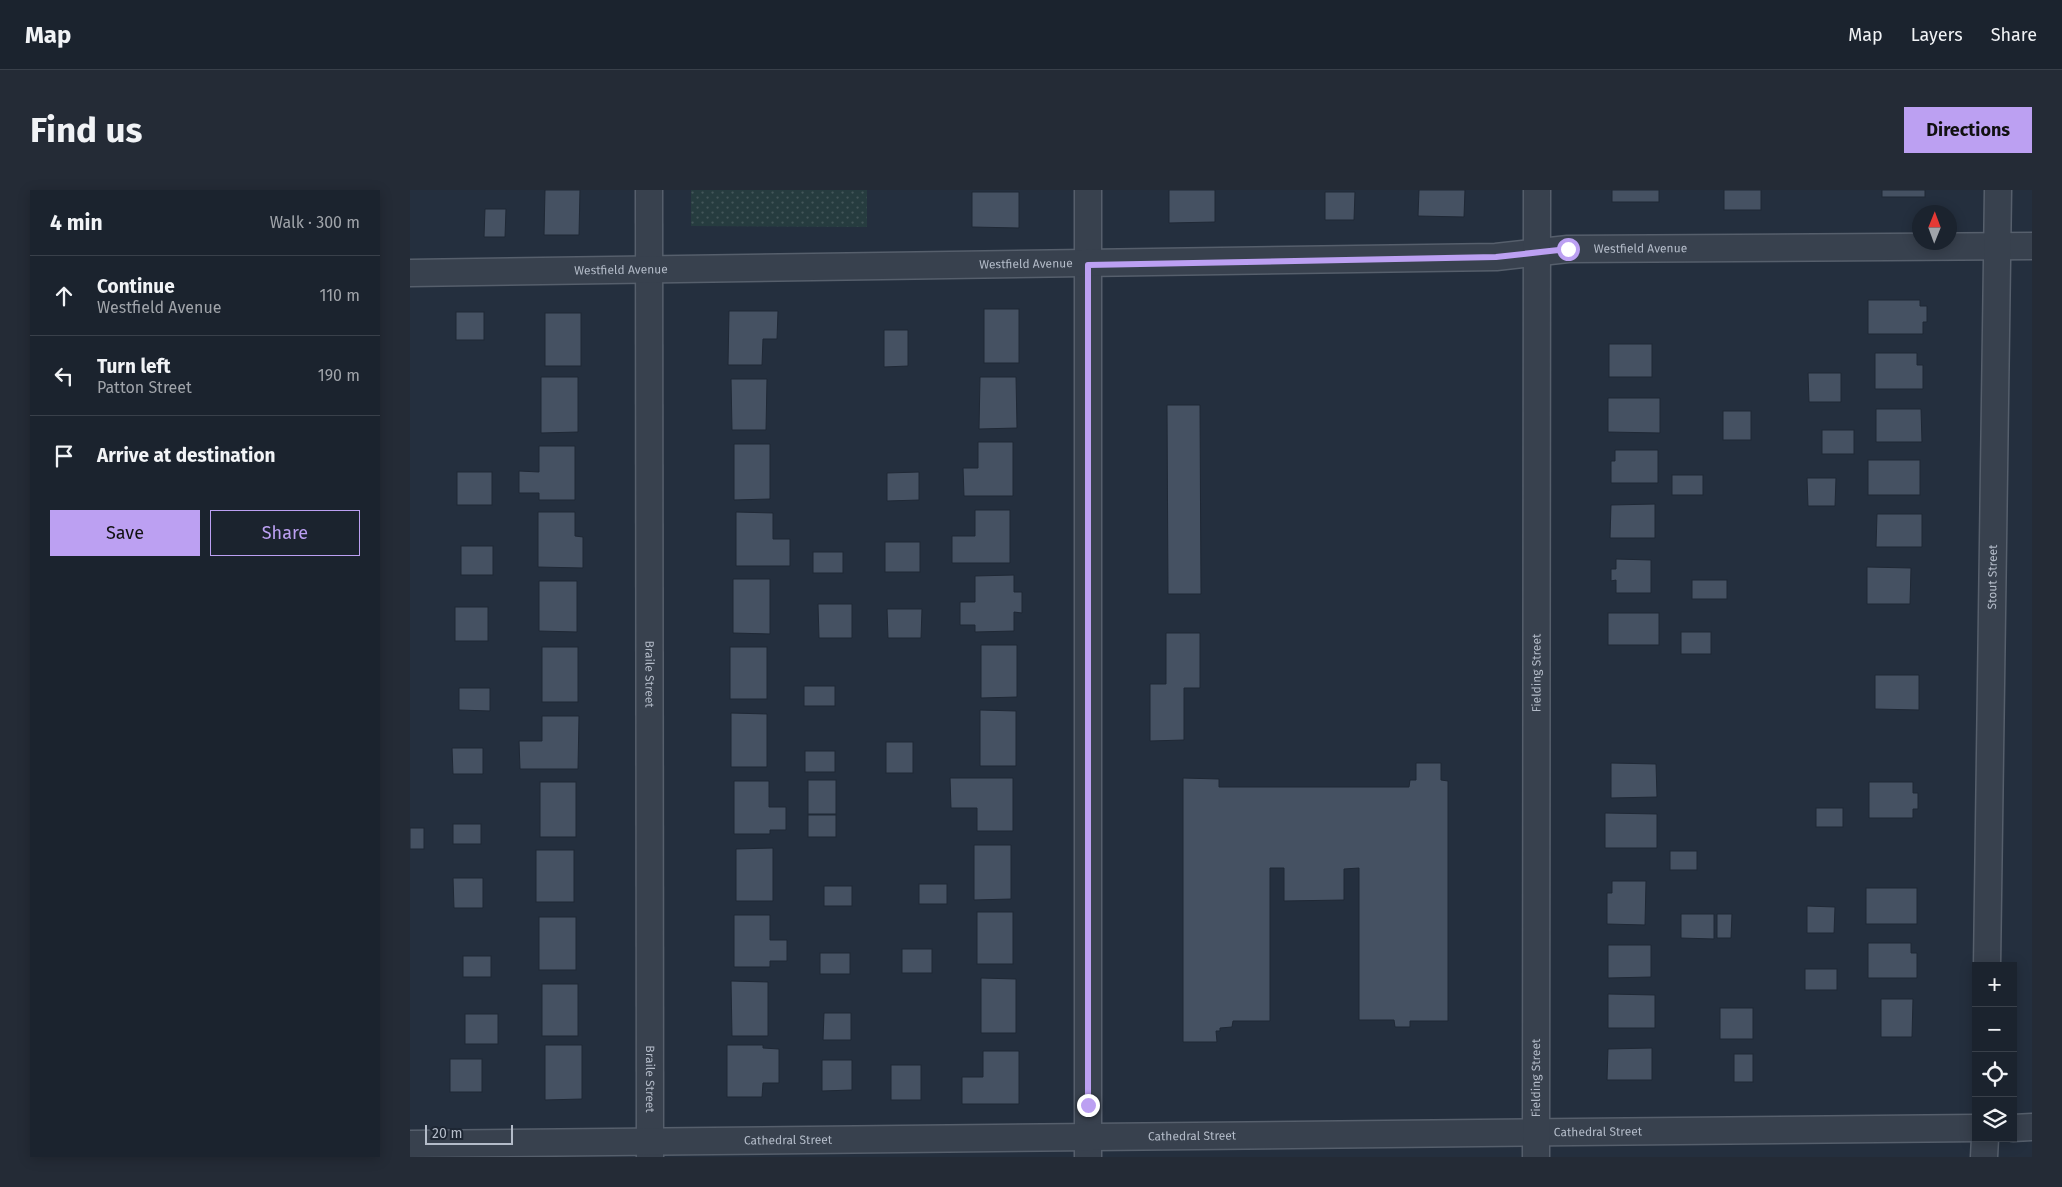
<!DOCTYPE html>
<meta charset="utf-8">
<style>
body{margin:0;font-family:"Fira Sans",sans-serif;background:#242b36;color:#f1f3f6}
.controls{position:absolute;right:15px;bottom:15px;display:grid;overflow:hidden;border-radius:0px;box-shadow:0 2px 12px #0003}
.controls button{width:45px;height:45px;display:grid;place-items:center;padding:0;border:0;border-bottom:1px solid #39404a;background:#1b232e;color:#f1f3f6;font:25px sans-serif}
.compass{position:absolute;left:1502px;top:15px;width:45px;height:45px;border-radius:50%;background:#1b232e;box-shadow:0 2px 12px #0003;rotate:1deg}
.scale{position:absolute;left:15px;bottom:12px;width:88px;box-sizing:border-box;padding-left:5px;border:2px solid #b4bcc9;border-top:0;font-size:14px;line-height:18px;white-space:nowrap;color:#b4bcc9;-webkit-text-stroke:4px #1d2633;paint-order:stroke}
.stop{position:absolute;width:15px;height:15px;margin:-11px;border:4px solid #bca0f2;border-radius:50%;background:#fff}
.stop.end{background:#bca0f2;border-color:#fff;box-shadow:0 1px 5px #0008}
.list{margin:0;padding:0;list-style:none}
h2{display:flex;justify-content:space-between;align-items:center;height:65px;margin:0;padding:0 20px;font-size:21px}
h2 small{font-size:16px;font-weight:400;color:#a0a4aa}
.list li{display:grid;grid-template-columns:32px 1fr auto;gap:15px;align-items:center;box-sizing:border-box;height:80px;padding:0 20px;border-top:1px solid #39404a}
.list b{display:block;font-size:19px;white-space:nowrap}
.list p{margin:0;font-size:16px;white-space:nowrap;color:#a0a4aa}
.list em{font-size:16px;font-style:normal;color:#a0a4aa}
.actions{display:flex;gap:10px;padding:15px 20px}
.actions a{flex:1;padding:11px 0;border:1px solid #bca0f2;border-radius:0px;text-align:center;font-size:18px;color:#bca0f2}
.actions .main{background:#bca0f2;color:#111}
.icon{flex:none;width:28px;height:28px;fill:none;stroke:currentColor;stroke-width:2;stroke-linecap:round;stroke-linejoin:round}
.map{position:relative;flex:none;width:1622px;height:967px;overflow:hidden;border-radius:0px}
header{display:flex;align-items:center;gap:30px;box-sizing:border-box;height:70px;padding:0 25px;background:#1b232e;border-bottom:1px solid #39404a}
header strong{font-size:24px}
nav{display:flex;gap:28px;margin-inline-start:auto;font-size:18px}
.intro{display:flex;align-items:center;justify-content:space-between;box-sizing:border-box;height:120px;padding:0 30px}
h1{margin:0;font-size:35px}
.button{padding:12px 22px;border-radius:0px;background:#bca0f2;color:#111;font-size:18px;font-weight:700}
main{display:flex;gap:30px;padding:0 30px}
aside{flex:1;background:#1b232e;border-radius:0px;box-shadow:0 2px 12px #0003}
.map>svg:first-child{display:block}
.grass{fill:url(#grass-dots)}
.building{fill:#455162;stroke:#1f2835}
.lines{fill:none;stroke-linecap:round;stroke-linejoin:round}
.street-casing{stroke:#565f6c;stroke-width:29}
.street{stroke:#38414e;stroke-width:26}
.route{stroke:#bca0f2;stroke-width:6}
.labels{text-anchor:middle;stroke-width:4;stroke-linejoin:round;paint-order:stroke}
.street-label{font-size:12px;fill:#b4bcc9;stroke:#1d2633}
</style>
<header>
<strong>Map</strong>
<nav><a>Map</a><a>Layers</a><a>Share</a></nav>
</header>
<div class="intro"><h1>Find us</h1><a class="button">Directions</a></div>
<main>
<aside>
<h2>4 min<small>Walk · 300 m</small></h2>
<ul class="list">
<li><svg class="icon" aria-label="ahead" viewBox="0 0 24 24"><path d="M12 20V5M6 11l6-6 6 6"/></svg><div><b>Continue</b><p>Westfield Avenue</p></div><em>110 m</em></li>
<li><svg class="icon" aria-label="left" viewBox="0 0 24 24"><path d="M17 20v-9H6M10 6l-5 5 5 5"/></svg><div><b>Turn left</b><p>Patton Street</p></div><em>190 m</em></li>
<li><svg class="icon" aria-label="arrive" viewBox="0 0 24 24"><path d="M6 21V4h12l-3 4 3 4H6"/></svg><div><b>Arrive at destination</b></div></li>
</ul>
<div class="actions"><a class="main">Save</a><a>Share</a></div>
</aside>
<div class="map">
<svg width="1622" height="967" viewBox="0 0 1622 967">
<defs>
<pattern id="grass-dots" width="8" height="8" patternUnits="userSpaceOnUse" patternTransform="scale(1.25)"><rect width="8" height="8" fill="#263c3f"/><path d="M2 2h.1M6 6h.1" fill="none" stroke="#435659" stroke-width="1.8" stroke-linecap="round"/></pattern>
</defs>
<rect width="100%" height="100%" fill="#242f3e"/>
<polygon class="grass" points="281,0 457,0 457,37 281,36"/>
<g class="building">
<polygon points="135,0 170,0 169,45 134,45"/>
<polygon points="759,0 805,0 805,32 759,33"/>
<polygon points="1009,0 1055,0 1054,27 1008,26"/>
<rect x="1202" y="0" width="47" height="12"/>
<rect x="1314" y="0" width="37" height="20"/>
<rect x="1472" y="0" width="43" height="7"/>
<polygon points="562,2 609,2 609,38 562,37"/>
<polygon points="915,2 945,2 944,30 915,30"/>
<polygon points="75,19 96,19 95,47 74,47"/>
<polygon points="1458,110 1510,110 1510,116 1517,116 1517,132 1513,132 1513,144 1458,144"/>
<rect x="574" y="119" width="35" height="54"/>
<polygon points="319,121 368,121 367,149 353,149 352,175 318,175"/>
<rect x="46" y="122" width="28" height="28"/>
<rect x="135" y="123" width="36" height="53"/>
<polygon points="474,140 498,140 498,176 474,177"/>
<rect x="1199" y="154" width="43" height="33"/>
<polygon points="1465,163 1507,163 1507,175 1513,175 1513,199 1465,199"/>
<polygon points="1398,183 1431,183 1431,212 1399,212"/>
<polygon points="131,187 168,187 168,242 131,243"/>
<polygon points="570,187 606,187 607,238 569,239"/>
<polygon points="321,189 357,189 356,240 322,240"/>
<polygon points="1198,208 1250,208 1250,243 1198,242"/>
<polygon points="757,215 790,215 791,404 758,404"/>
<polygon points="1466,219 1511,219 1512,252 1466,252"/>
<rect x="1313" y="221" width="28" height="29"/>
<rect x="1412" y="240" width="32" height="24"/>
<polygon points="568,252 603,252 603,306 554,306 553,278 568,278"/>
<polygon points="324,254 360,254 360,309 324,310"/>
<polygon points="129,256 165,256 165,310 129,310 129,303 109,303 109,281 129,282"/>
<polygon points="1205,260 1248,260 1248,293 1201,293 1201,271 1205,271"/>
<rect x="1458" y="270" width="52" height="35"/>
<rect x="47" y="282" width="35" height="33"/>
<polygon points="509,282 509,310 477,311 477,283"/>
<rect x="1262" y="285" width="31" height="20"/>
<polygon points="1397,288 1426,288 1425,316 1398,316"/>
<polygon points="1245,314 1245,348 1200,348 1201,315"/>
<polygon points="565,320 600,320 600,373 542,373 542,346 565,346"/>
<polygon points="128,322 165,322 165,346 173,347 173,378 128,377"/>
<polygon points="326,322 363,323 363,349 380,349 380,376 326,376"/>
<polygon points="1467,324 1512,324 1512,357 1466,357"/>
<rect x="475" y="352" width="35" height="30"/>
<rect x="51" y="356" width="32" height="29"/>
<rect x="403" y="362" width="30" height="21"/>
<polygon points="1206,369 1241,370 1241,403 1206,403 1206,390 1201,391 1201,379 1206,379"/>
<polygon points="1457,377 1501,378 1500,414 1457,414"/>
<polygon points="604,385 604,402 612,402 612,423 604,422 604,441 565,442 565,435 550,435 550,412 565,412 565,386"/>
<polygon points="323,389 360,389 360,444 323,443"/>
<rect x="1282" y="390" width="35" height="19"/>
<polygon points="129,391 167,391 167,442 129,441"/>
<polygon points="408,414 442,414 442,448 409,448"/>
<rect x="45" y="417" width="33" height="34"/>
<polygon points="477,419 512,419 511,448 478,448"/>
<rect x="1198" y="423" width="51" height="32"/>
<rect x="1271" y="442" width="30" height="22"/>
<polygon points="756,443 790,443 790,498 774,498 774,550 740,551 740,494 756,494"/>
<polygon points="571,455 607,455 607,507 571,508"/>
<rect x="132" y="457" width="36" height="55"/>
<rect x="320" y="457" width="37" height="52"/>
<polygon points="1465,485 1509,485 1509,520 1465,519"/>
<rect x="394" y="496" width="31" height="20"/>
<polygon points="49,498 80,498 80,521 49,520"/>
<polygon points="570,520 606,521 606,576 570,576"/>
<polygon points="321,523 357,524 357,577 321,577"/>
<polygon points="132,526 169,526 168,579 110,579 109,551 132,551"/>
<rect x="476" y="552" width="27" height="31"/>
<polygon points="42,558 73,558 73,584 43,584"/>
<rect x="395" y="561" width="30" height="21"/>
<polygon points="1006,573 1031,573 1031,590 1038,591 1038,831 1000,831 1000,837 985,837 984,830 949,830 949,678 934,679 934,710 874,711 874,678 860,678 860,831 823,831 822,837 810,838 810,841 806,841 807,852 773,852 773,588 809,589 809,597 999,597 1000,590 1006,590"/>
<polygon points="1201,573 1246,574 1247,607 1201,608"/>
<polygon points="540,588 603,588 603,641 567,641 567,618 541,618"/>
<rect x="398" y="590" width="28" height="34"/>
<polygon points="324,591 359,591 359,617 376,617 376,640 360,640 360,644 324,644"/>
<rect x="130" y="592" width="36" height="55"/>
<polygon points="1459,592 1503,592 1503,603 1508,603 1508,619 1503,619 1503,628 1459,628"/>
<rect x="1406" y="618" width="27" height="19"/>
<polygon points="1195,623 1247,624 1247,658 1195,658"/>
<rect x="398" y="625" width="28" height="22"/>
<rect x="43" y="634" width="28" height="20"/>
<rect x="0" y="638" width="14" height="21"/>
<polygon points="564,655 601,655 601,709 564,710"/>
<polygon points="363,658 363,711 326,711 326,659"/>
<rect x="126" y="660" width="38" height="52"/>
<rect x="1260" y="661" width="27" height="19"/>
<polygon points="43,688 73,688 73,718 44,718"/>
<polygon points="1202,691 1236,691 1235,735 1197,734 1197,703 1202,703"/>
<rect x="509" y="694" width="28" height="20"/>
<rect x="414" y="696" width="28" height="20"/>
<rect x="1456" y="698" width="51" height="36"/>
<polygon points="1397,716 1425,717 1424,743 1397,743"/>
<rect x="567" y="722" width="36" height="52"/>
<polygon points="1271,724 1304,724 1304,749 1271,748"/>
<polygon points="1307,724 1322,724 1321,748 1307,748"/>
<polygon points="324,725 360,725 360,750 377,750 377,771 360,771 360,777 324,777"/>
<rect x="129" y="727" width="37" height="53"/>
<polygon points="1458,753 1501,753 1501,763 1507,763 1507,788 1458,788"/>
<polygon points="1198,755 1241,755 1241,787 1198,788"/>
<rect x="492" y="759" width="30" height="24"/>
<rect x="410" y="763" width="30" height="21"/>
<rect x="53" y="766" width="28" height="21"/>
<rect x="1395" y="779" width="32" height="21"/>
<polygon points="571,788 606,789 606,843 571,843"/>
<polygon points="321,791 358,792 358,846 322,846"/>
<rect x="132" y="794" width="36" height="52"/>
<polygon points="1198,804 1245,805 1245,838 1198,838"/>
<polygon points="1471,809 1503,809 1502,847 1471,847"/>
<rect x="1310" y="818" width="33" height="31"/>
<polygon points="414,823 441,823 441,850 413,850"/>
<rect x="55" y="824" width="33" height="30"/>
<polygon points="135,855 172,855 172,909 135,910"/>
<polygon points="317,855 353,855 353,858 369,859 369,893 353,893 352,907 317,907"/>
<polygon points="1242,858 1242,890 1197,890 1198,859"/>
<polygon points="573,861 609,861 609,914 552,914 552,887 573,887"/>
<rect x="1324" y="864" width="19" height="28"/>
<rect x="40" y="869" width="32" height="33"/>
<polygon points="412,870 442,870 442,900 412,901"/>
<rect x="481" y="875" width="30" height="35"/>
</g>
<g class="lines">
<defs>
<g id="street">
<path id="s1" d="M239 0 240 967"/>
<polyline points="678,0 678,967"/>
<path id="s2" d="M0 83 1086 67 1158 59 1622 56"/>
<path id="s3" d="M1577 776 1588 0"/>
<polyline points="1603,938 1622,937"/>
<path id="s4" d="M0 954 1566 938"/>
<path id="s5" d="M1126 967 1127 0"/>
<polyline points="1574,967 1575,948"/>
</g>
</defs>
<use href="#street" class="street-casing"/>
<use href="#street" class="street"/>
</g>
<g class="lines">
<polyline class="route" points="678,915 678,75 1086,67 1158,59"/>
</g>
<g class="labels">
<g class="street-label">
<text dy="4" stroke="none"><textPath href="#s2" startOffset="1231">Westfield Avenue</textPath></text>
<text dy="4" stroke="none"><textPath href="#s2" startOffset="616">Westfield Avenue</textPath></text>
<text dy="4" stroke="none"><textPath href="#s2" startOffset="211">Westfield Avenue</textPath></text>
<text dy="4" stroke="none"><textPath href="#s3" startOffset="389">Stout Street</textPath></text>
<text dy="4" stroke="none"><textPath href="#s1" startOffset="484">Braile Street</textPath></text>
<text dy="4" stroke="none"><textPath href="#s5" startOffset="484">Fielding Street</textPath></text>
<text dy="4" stroke="none"><textPath href="#s1" startOffset="889">Braile Street</textPath></text>
<text dy="4" stroke="none"><textPath href="#s5" startOffset="79">Fielding Street</textPath></text>
<text dy="4" stroke="none"><textPath href="#s4" startOffset="1188">Cathedral Street</textPath></text>
<text dy="4" stroke="none"><textPath href="#s4" startOffset="782">Cathedral Street</textPath></text>
<text dy="4" stroke="none"><textPath href="#s4" startOffset="378">Cathedral Street</textPath></text>
</g>
</g>
</svg>
<div class="controls">
<button>+</button>
<button>−</button>
<button><svg class="icon" aria-label="locate" viewBox="0 0 24 24"><circle cx="12" cy="12" r="6"/><path d="M12 2v4M12 18v4M2 12h4M18 12h4"/></svg></button>
<button><svg class="icon" aria-label="layers" viewBox="0 0 24 24"><path d="M12 4l9 5-9 5-9-5zM3 14l9 5 9-5"/></svg></button>
</div>
<svg class="compass" viewBox="-18 -18 36 36"><path d="M0-13l5 13h-10z" fill="#e53935"/><path d="M0 13l5-13h-10z" fill="#a0a4aa"/></svg>
<div class="scale">20 m</div>
<div class="stop" style="left:1158px;top:59px"></div>
<div class="stop end" style="left:678px;top:915px"></div>
</div>
</main>
